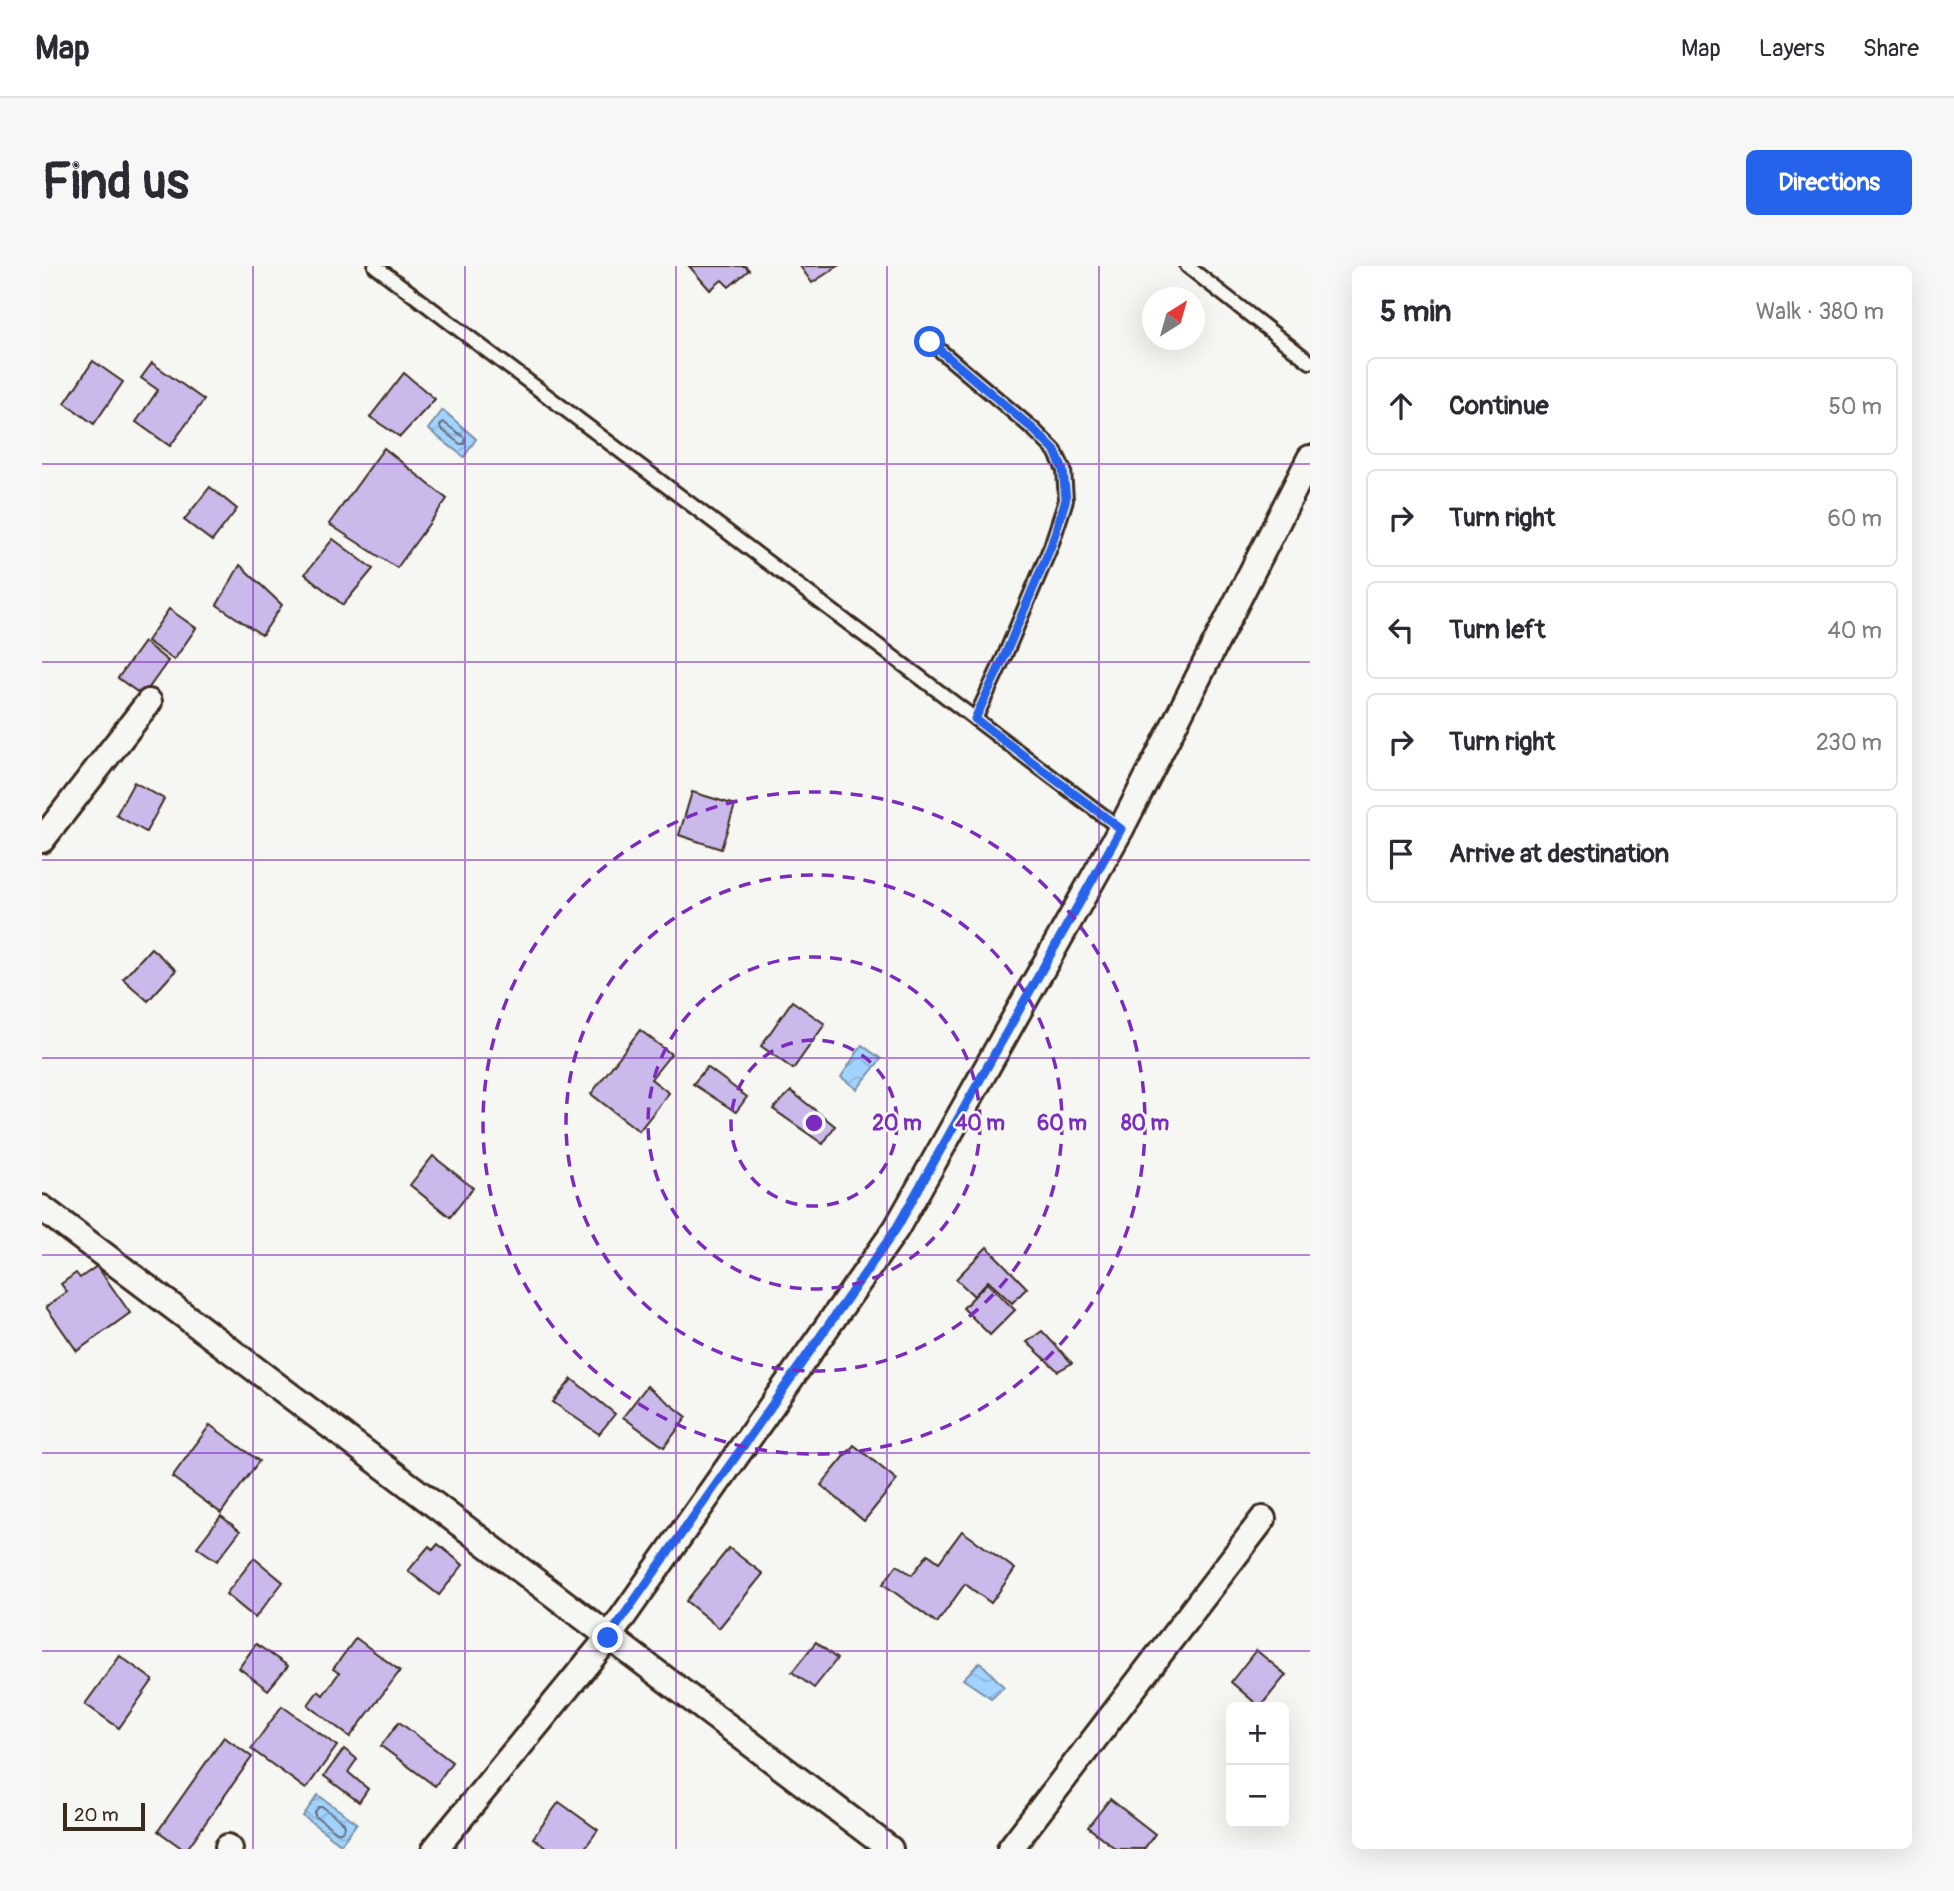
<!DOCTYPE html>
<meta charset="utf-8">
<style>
body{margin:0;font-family:Pangolin,sans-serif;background:#f7f7f7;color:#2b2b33}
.controls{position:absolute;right:21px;bottom:21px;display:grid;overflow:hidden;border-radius:10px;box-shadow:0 7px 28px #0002}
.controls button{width:63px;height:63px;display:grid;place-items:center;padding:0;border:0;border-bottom:2px solid #e1e1e2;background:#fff;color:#2b2b33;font:35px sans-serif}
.compass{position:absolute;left:1100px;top:21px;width:63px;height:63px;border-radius:50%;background:#fff;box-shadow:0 7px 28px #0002;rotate:37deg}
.scale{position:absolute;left:21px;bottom:18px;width:82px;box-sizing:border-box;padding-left:7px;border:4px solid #3b2a1e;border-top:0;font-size:19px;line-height:24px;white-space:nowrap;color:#3b2a1e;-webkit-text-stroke:5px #f6f6f2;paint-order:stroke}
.stop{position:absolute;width:21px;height:21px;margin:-16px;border:5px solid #2563eb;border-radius:50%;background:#fff}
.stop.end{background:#2563eb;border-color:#fff;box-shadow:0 2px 7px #0008}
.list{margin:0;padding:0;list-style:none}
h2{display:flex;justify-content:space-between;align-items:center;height:91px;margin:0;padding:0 28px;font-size:30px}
h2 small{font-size:23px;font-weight:400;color:#7c7c81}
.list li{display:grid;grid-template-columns:46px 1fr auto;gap:21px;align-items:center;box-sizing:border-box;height:98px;margin:0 14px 14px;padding:0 14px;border:2px solid #e1e1e2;border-radius:10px}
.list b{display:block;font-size:26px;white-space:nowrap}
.list em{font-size:23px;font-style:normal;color:#7c7c81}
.icon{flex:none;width:38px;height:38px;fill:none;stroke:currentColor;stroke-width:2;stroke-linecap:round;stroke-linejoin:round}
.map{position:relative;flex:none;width:1268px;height:1583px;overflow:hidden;border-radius:10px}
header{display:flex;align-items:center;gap:42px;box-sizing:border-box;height:98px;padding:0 35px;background:#fff;border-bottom:2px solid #e1e1e2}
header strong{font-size:33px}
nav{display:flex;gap:38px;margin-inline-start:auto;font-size:24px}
.intro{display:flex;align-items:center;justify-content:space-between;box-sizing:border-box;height:168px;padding:0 42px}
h1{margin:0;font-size:49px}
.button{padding:18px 32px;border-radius:10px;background:#2563eb;color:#fff;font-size:24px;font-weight:700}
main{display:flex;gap:42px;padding:0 42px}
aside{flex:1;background:#fff;border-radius:10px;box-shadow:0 7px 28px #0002}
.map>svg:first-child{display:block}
.water{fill:url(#water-waves);stroke:#798fa5;stroke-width:2}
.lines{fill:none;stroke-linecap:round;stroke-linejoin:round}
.shore{stroke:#646e78;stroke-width:2}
.building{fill:#cab9ea;stroke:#3b2a1e;stroke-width:2}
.lane-casing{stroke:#3b2a1e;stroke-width:18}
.street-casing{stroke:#3b2a1e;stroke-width:30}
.lane{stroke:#f6f6f2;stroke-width:12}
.street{stroke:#f6f6f2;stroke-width:24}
.route{stroke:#2563eb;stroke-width:9}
.grid{fill:none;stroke:#7b2cbf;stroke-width:2;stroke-opacity:0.55}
.ring{fill:none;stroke:#7b2cbf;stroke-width:3.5;stroke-dasharray:12 9}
.centre{fill:#7b2cbf;stroke:#f6f6f2;stroke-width:3.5}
.ring-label{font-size:21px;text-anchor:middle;font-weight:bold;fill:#7b2cbf;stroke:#f6f6f2;stroke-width:5;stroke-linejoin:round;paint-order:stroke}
</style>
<header>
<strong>Map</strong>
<nav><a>Map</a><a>Layers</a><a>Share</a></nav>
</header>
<div class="intro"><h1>Find us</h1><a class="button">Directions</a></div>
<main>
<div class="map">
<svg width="1268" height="1583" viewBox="0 0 1268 1583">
<defs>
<pattern id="water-waves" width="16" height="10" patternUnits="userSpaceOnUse" patternTransform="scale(1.75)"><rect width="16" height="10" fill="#a2d3ff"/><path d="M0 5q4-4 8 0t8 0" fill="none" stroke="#8cb5da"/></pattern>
</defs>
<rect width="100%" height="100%" fill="#f6f6f2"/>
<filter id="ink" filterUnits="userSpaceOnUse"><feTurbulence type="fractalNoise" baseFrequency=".0143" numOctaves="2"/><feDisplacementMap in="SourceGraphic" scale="14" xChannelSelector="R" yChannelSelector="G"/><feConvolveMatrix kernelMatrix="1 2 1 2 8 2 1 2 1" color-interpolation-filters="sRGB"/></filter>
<g filter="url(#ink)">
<g class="water">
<polygon points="401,144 434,173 422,191 386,163"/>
<polygon points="820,779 839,793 815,823 799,811"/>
<polygon points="938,1396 962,1421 949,1432 921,1413"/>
<polygon points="276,1529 315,1557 299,1578 261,1550"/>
</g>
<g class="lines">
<g class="shore">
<polygon points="401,156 423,172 422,178 418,178 399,163 398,160"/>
<polygon points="277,1541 281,1541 302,1557 303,1561 299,1566 295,1566 273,1550 273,1546"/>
</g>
</g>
<g class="building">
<polygon points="647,0 703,0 707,4 687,21 680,14 668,24"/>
<polygon points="758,0 796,0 770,17"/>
<polygon points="51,95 81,116 52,158 23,137"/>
<polygon points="110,97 162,134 128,180 94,156 116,124 99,112"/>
<polygon points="362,107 393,133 358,171 328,151"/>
<polygon points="342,182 405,233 355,302 287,258"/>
<polygon points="168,221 195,243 170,275 142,254"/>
<polygon points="291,273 331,303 301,339 263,308"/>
<polygon points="198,299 240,339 220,369 175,339"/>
<polygon points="127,343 154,362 132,394 105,375"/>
<polygon points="102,376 126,395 101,430 76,412"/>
<polygon points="92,516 122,533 104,566 74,549"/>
<polygon points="650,526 693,539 679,583 637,569"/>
<polygon points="109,682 134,704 106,735 81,713"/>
<polygon points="750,735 783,758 751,803 719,780"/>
<polygon points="598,764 629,788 609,813 627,827 597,865 549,828"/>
<polygon points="665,801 705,831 694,846 651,818"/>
<polygon points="749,825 793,860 781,878 731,843"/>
<polygon points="391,890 431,922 408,951 368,919"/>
<polygon points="945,981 985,1022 970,1037 946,1015 932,1030 914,1013"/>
<polygon points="55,1000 88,1047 35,1085 4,1041 25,1026 19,1018 34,1007 38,1012"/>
<polygon points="945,1017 973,1044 948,1069 921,1042"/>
<polygon points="1000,1065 1030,1097 1016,1105 985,1076"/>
<polygon points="530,1113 573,1148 557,1168 511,1136"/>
<polygon points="605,1120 645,1151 622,1181 581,1151"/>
<polygon points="168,1159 217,1195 179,1247 130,1211"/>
<polygon points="812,1179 855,1214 822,1255 779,1219"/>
<polygon points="179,1250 198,1265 175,1295 155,1281"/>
<polygon points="920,1265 973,1303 949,1337 923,1318 895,1357 841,1318 855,1299 870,1309 886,1288 897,1296"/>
<polygon points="396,1278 421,1299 397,1329 366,1305 387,1280 391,1284"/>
<polygon points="687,1282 721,1308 677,1362 644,1335"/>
<polygon points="212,1292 241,1316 213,1352 184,1328"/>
<polygon points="314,1372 358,1405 308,1471 266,1439 276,1425 281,1429 297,1407 291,1403"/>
<polygon points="774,1376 795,1393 772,1422 750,1406"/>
<polygon points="214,1378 246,1400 226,1424 197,1402"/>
<polygon points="1214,1384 1244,1409 1218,1441 1189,1416"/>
<polygon points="78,1390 111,1414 77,1462 43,1438"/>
<polygon points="240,1440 295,1480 264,1523 209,1483"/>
<polygon points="357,1456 410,1496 393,1520 339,1480"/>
<polygon points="182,1471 210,1491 145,1583 141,1583 116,1565"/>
<polygon points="302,1483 315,1493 306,1506 326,1523 317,1536 282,1510"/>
<polygon points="1068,1533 1113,1568 1102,1583 1074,1583 1046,1561"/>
<polygon points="517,1536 556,1564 542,1583 507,1583 491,1572"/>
</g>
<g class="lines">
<defs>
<g id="lane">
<polyline points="333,0 1079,563"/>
<polyline points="1145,0 1268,96"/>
<polyline points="888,76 991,163 1013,185 1022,204 1024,234 1009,280 963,389 933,453"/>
</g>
<g id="street">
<polyline points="0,574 107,436"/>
<polyline points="0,942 848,1583"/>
<polyline points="186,1581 188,1583"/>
<polyline points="393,1583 566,1372 854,963 1079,563 1268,192"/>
<polyline points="968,1583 1221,1253"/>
</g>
</defs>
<use href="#lane" class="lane-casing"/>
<use href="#street" class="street-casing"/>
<use href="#lane" class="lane"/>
<use href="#street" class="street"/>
</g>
</g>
<g class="lines" filter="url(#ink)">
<polyline class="route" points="566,1372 854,963 1079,563 933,453 963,389 1009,280 1024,233 1021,204 1013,185 991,163 888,76"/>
</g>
<path class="grid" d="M211 0V1583M423 0V1583M634 0V1583M845 0V1583M1057 0V1583M0 198H1268M0 396H1268M0 594H1268M0 792H1268M0 989H1268M0 1187H1268M0 1385H1268"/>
<g class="ring">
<circle cx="772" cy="857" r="83"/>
<circle cx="772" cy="857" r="166"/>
<circle cx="772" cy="857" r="248"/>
<circle cx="772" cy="857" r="331"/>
</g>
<circle cx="772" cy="857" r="10" class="centre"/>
<g class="ring-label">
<text x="855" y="864">20 m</text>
<text x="938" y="864">40 m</text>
<text x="1020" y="864">60 m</text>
<text x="1103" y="864">80 m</text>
</g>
</svg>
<div class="controls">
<button>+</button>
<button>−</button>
</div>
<svg class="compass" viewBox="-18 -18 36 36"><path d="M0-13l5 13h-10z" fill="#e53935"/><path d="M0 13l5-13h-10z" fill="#7c7c81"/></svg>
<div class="scale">20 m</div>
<div class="stop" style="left:888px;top:76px"></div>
<div class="stop end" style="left:566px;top:1372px"></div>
</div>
<aside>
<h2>5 min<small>Walk · 380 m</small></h2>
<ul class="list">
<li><svg class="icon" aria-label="ahead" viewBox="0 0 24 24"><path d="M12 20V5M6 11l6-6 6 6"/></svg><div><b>Continue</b></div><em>50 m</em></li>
<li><svg class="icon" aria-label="right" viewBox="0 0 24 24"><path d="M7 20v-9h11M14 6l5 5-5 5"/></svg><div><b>Turn right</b></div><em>60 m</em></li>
<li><svg class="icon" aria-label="left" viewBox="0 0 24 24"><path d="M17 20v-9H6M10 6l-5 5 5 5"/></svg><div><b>Turn left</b></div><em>40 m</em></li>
<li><svg class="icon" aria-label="right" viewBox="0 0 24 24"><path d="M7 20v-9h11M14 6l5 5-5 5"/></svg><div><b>Turn right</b></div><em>230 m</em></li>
<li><svg class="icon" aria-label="arrive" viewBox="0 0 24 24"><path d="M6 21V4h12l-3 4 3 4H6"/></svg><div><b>Arrive at destination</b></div></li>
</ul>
</aside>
</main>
